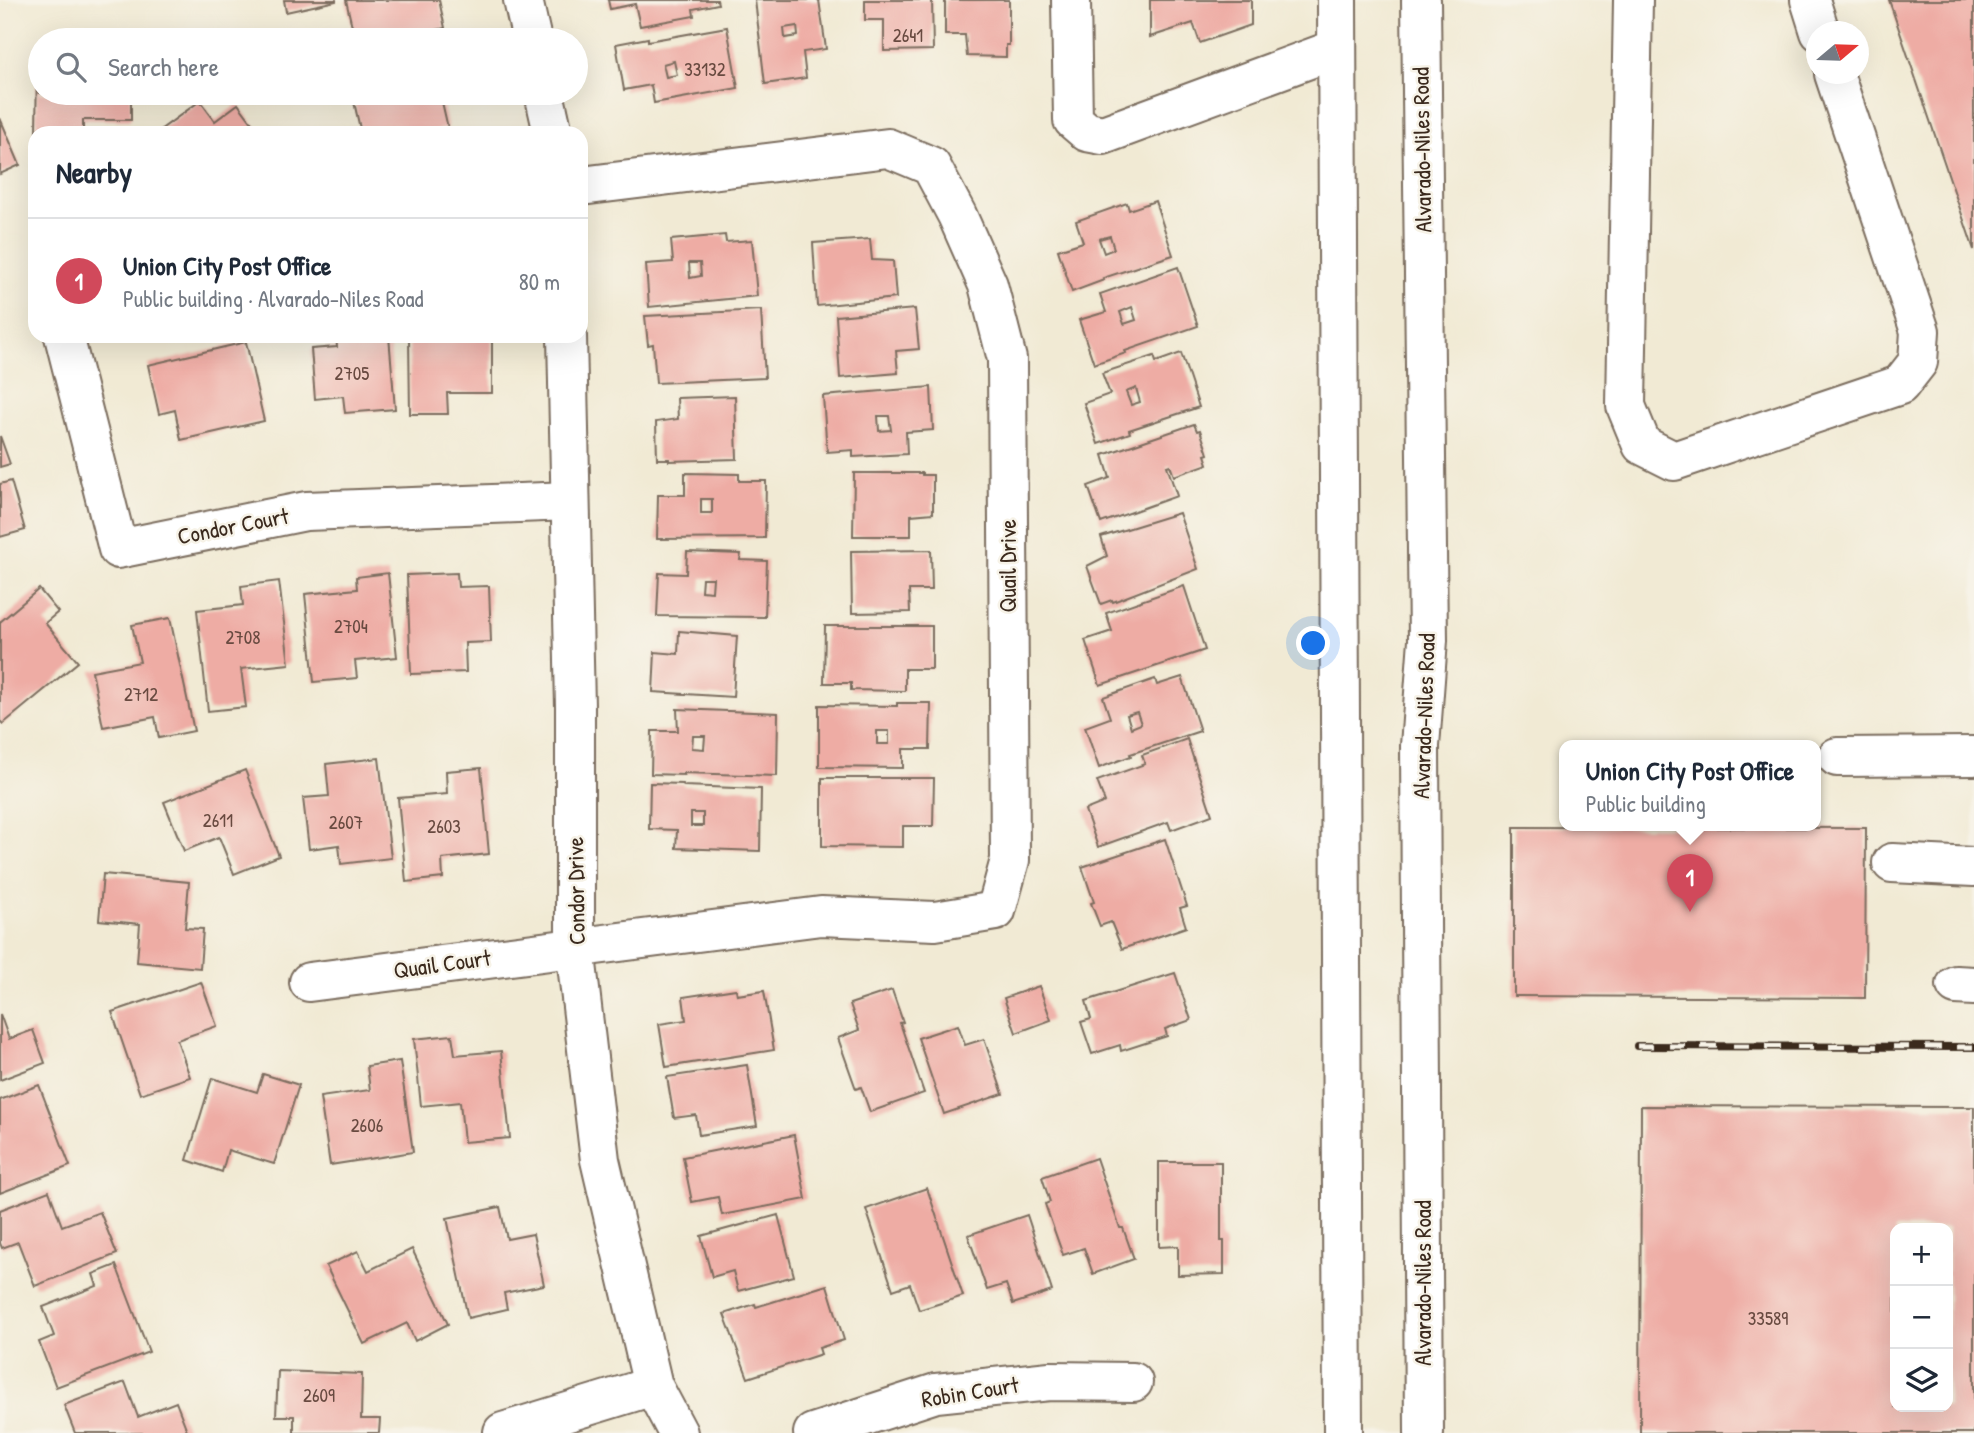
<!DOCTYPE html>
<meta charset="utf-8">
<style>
body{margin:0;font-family:"Patrick Hand",sans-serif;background:#f2f2f3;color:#1f2937}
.controls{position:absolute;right:21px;bottom:21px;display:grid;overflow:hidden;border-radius:14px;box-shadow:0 7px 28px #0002}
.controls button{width:63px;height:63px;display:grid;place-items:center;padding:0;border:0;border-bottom:2px solid #e0e1e3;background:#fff;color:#1f2937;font:35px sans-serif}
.compass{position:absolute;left:1806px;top:21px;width:63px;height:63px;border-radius:50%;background:#fff;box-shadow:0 7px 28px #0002;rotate:71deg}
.you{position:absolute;left:1314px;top:644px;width:24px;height:24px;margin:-18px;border:5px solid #fff;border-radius:50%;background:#1a73e8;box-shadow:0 0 0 10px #1a73e833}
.badge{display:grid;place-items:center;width:46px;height:46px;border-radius:50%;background:#d1495b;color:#fff;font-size:23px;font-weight:700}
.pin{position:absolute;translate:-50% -58px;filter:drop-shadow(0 2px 4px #0008)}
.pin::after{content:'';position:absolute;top:37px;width:24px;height:21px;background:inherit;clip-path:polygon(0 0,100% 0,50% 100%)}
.popup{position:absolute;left:1559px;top:740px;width:262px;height:91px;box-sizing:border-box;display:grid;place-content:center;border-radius:14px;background:#fff;filter:drop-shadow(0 2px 5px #0005);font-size:23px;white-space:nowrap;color:#747a83}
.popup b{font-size:26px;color:#1f2937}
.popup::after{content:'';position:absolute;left:50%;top:100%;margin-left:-14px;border:14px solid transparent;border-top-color:#fff}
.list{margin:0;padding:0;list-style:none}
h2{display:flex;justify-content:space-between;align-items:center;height:91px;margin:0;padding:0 28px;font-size:30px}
h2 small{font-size:23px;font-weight:400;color:#747a83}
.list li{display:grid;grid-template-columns:46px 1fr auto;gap:21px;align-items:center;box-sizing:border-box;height:126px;padding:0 28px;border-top:2px solid #e0e1e3}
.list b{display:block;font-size:26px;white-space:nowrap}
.list p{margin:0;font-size:23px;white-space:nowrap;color:#747a83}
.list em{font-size:23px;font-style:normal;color:#747a83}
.icon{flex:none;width:38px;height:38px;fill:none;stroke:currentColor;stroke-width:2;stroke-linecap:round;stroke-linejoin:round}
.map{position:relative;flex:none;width:1974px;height:1433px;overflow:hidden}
.search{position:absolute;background:#fff;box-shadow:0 7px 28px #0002;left:28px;top:28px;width:560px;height:77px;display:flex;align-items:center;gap:18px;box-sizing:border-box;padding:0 24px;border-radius:38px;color:#747a83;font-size:26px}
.panel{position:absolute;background:#fff;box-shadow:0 7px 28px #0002;left:28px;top:126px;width:560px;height:217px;border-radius:21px}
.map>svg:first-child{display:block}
.building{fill:#eeaca4;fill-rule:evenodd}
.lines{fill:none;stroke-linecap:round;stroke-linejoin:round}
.minor-casing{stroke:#7b6d5e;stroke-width:42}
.major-casing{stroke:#7b6d5e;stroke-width:42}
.minor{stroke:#fff;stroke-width:38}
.major{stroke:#fff;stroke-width:38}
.rail-casing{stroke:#3b2a1e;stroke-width:8}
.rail{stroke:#f7f3e8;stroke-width:5;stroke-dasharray:16;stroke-linecap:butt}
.labels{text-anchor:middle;stroke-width:5;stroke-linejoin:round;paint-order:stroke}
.number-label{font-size:19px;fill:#684a40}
.street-label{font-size:23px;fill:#3b2a1e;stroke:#f7f3e8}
</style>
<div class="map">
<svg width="1974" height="1433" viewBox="0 0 1974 1433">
<rect width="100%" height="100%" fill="#f7f3e8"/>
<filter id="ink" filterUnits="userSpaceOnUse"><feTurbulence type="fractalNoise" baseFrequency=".0143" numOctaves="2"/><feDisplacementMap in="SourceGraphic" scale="14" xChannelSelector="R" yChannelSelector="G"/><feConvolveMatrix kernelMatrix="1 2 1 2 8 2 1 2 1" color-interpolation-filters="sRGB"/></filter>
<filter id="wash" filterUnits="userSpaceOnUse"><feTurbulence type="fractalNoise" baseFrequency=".00686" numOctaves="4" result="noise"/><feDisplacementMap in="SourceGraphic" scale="28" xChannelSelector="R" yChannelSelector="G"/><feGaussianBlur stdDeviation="1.57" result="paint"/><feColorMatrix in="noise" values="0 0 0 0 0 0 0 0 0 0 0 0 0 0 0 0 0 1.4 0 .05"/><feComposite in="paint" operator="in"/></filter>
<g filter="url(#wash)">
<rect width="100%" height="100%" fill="#f1ead4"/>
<g id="blocks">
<g class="building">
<polygon points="284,0 336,0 336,1 286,12"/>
<polygon points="346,0 439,0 445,28 392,40 355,40"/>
<polygon points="608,0 717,0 718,4 693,9 694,16 640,26 635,4 610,9"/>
<path d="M755 0H819L826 49 803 52 806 78 765 84ZM797 26 798 36 785 38 784 28Z"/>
<polygon points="865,0 932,0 933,50 884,51 884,20 865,20"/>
<polygon points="945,0 1009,0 1009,45 1006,45 1006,57 967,56 965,35 945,35"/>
<polygon points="1150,0 1251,0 1251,25 1200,43 1193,23 1150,37"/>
<polygon points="1889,0 1974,0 1974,250"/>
<path d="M727 27 738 88 654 103 651 85 624 90 616 44 648 38V41ZM674 61 677 75 666 77 663 64Z"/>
<polygon points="37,64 40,64 40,93 131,93 131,120 83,120 83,133 36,133"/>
<polygon points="393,93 440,93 448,128 425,133 361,133 354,102"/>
<polygon points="200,101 215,121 238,104 258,131 156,133"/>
<polygon points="0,118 20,165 0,174"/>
<path d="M1155 201 1173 255 1103 278 1104 280 1072 292 1058 250 1083 242 1076 221 1127 203 1129 210ZM1110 236 1114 249 1104 253 1099 239Z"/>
<path d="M725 235 726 242 752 240 757 296 649 307 646 264 673 262 671 240ZM689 263H700L701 276 690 278Z"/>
<polygon points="870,239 872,260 893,261 896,298 817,306 813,243"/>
<path d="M1178 267 1198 326 1125 351 1126 353 1094 364 1079 320 1106 312 1100 294ZM1132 307 1136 320 1124 324 1120 312Z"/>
<polygon points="915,309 919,349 896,351 898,373 840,378 836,316"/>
<polygon points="761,310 765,378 656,383 653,344 648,345 645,316"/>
<polygon points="336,336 389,336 395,409 345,413 343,396 315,399 311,349 337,347"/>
<polygon points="409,336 492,336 492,393 447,393 448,414 410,414"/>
<polygon points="246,342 264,421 181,440 175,410 159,414 148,365"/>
<path d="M1181 353 1199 407 1129 430 1130 433 1098 444 1084 403 1110 394 1102 373 1154 356 1156 362ZM1136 388 1140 402 1131 405 1126 392Z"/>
<path d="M931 387 933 430 906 432 907 454 853 457V450L827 452 823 396ZM878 416H889L891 430 879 431Z"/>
<polygon points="735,396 737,459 669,461 669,459 657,459 656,422 678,419 677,398"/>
<polygon points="1194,424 1197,431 1200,430 1208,454 1205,455 1208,464 1174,476 1170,465 1167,466 1177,496 1101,523 1088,486 1110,478 1103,455"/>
<polygon points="0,436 10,464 0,467"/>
<path d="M685 473 739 474V481H766L765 538 657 539 658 495H685ZM701 499H712V513H701Z"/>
<polygon points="854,473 922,473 922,475 933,475 933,513 911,515 911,536 853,536"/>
<polygon points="11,481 25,530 0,537 0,484"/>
<polygon points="1179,513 1198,569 1113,602 1112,600 1101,604 1087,566 1107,556 1101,537"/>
<polygon points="931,550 932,590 909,590 910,612 852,613 851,551"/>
<path d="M687 552 741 554 740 560 767 561 765 617 657 616 659 573 686 574ZM702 578H713L712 592 701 591Z"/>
<polygon points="388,573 397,657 355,661 357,678 314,682 305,594 357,589 356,577"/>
<polygon points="457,573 458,587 489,586 491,642 465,643 466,672 411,674 407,575"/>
<polygon points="279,581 289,664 241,669 246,707 208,711 197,610 243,605 241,586"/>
<polygon points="1184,586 1205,650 1100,685 1085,640 1112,631 1106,613"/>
<polygon points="39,589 58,612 45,623 78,662 3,724 0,721 0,622"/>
<polygon points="170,618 194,731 159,738 155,717 103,727 92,671 140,662 132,625"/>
<polygon points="825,626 932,626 932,669 905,669 905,691 851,690 851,683 824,683"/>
<polygon points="679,631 737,636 733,697 653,692 655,652 678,654"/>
<path d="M1182 677 1200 731 1130 754 1131 756 1099 768 1085 727 1110 718 1103 697 1155 679 1157 685ZM1137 712 1141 724 1131 728 1127 715Z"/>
<path d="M897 703H931L930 749H903V768L819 767V705L897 706ZM877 731H889V744H877Z"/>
<path d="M677 709 778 713 777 776 683 773 684 775 651 774 652 731H678ZM693 736H705L704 749 692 748Z"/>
<polygon points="1187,739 1212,815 1171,830 1168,822 1098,847 1085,810 1105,802 1097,781 1145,764 1142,755"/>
<polygon points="379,758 391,858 341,864 339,845 309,849 303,798 329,796 326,764"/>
<polygon points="481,768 489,854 442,859 443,878 406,882 398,798 447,794 446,771"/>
<polygon points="245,770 279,856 234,874 219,837 184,851 164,802"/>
<polygon points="822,778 934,778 933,826 903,826 903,847 822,846"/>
<path d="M650 783 683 784 684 786 761 789 760 851 676 848 677 830 649 829ZM691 813H703V826H691Z"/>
<polygon points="1514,827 1866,828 1865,998 1514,996"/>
<polygon points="1165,839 1187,906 1180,908 1186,927 1122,949 1111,922 1100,926 1091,903 1094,902 1082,867"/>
<polygon points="103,874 189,882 185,928 203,929 200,968 137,962 140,924 99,920"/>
<polygon points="1175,973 1191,1020 1165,1029 1167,1036 1121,1051 1120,1045 1092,1054 1081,1022 1091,1019 1086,1001"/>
<polygon points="201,982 217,1026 177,1040 190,1077 140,1094 112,1012"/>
<polygon points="1039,986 1051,1020 1016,1033 1004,998"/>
<polygon points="736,989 737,995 764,991 774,1050 666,1067 659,1024 686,1020 683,997"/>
<polygon points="892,990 903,1022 900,1023 924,1093 870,1112 861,1087 856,1089 838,1038 859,1030 850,1004"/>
<polygon points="0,1014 9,1039 33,1030 45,1063 0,1080"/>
<polygon points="958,1025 965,1045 984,1039 1003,1094 944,1114 918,1038"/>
<polygon points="452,1035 455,1055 501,1051 510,1138 464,1142 460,1102 421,1106 414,1039"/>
<polygon points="400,1061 413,1152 330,1165 320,1097 370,1090 367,1066"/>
<polygon points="747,1065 757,1126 699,1135 696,1115 674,1118 667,1077"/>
<polygon points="263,1074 299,1085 274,1164 228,1150 222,1172 187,1160 212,1078 257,1092"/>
<polygon points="39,1085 70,1166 0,1193 0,1100"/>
<path d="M1641 1106 1974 1107V1433H1640ZM1895 1228H1948V1407H1895Z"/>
<polygon points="794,1135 806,1199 722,1215 718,1197 692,1202 683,1157"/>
<polygon points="1096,1158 1120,1228 1123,1228 1134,1259 1093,1274 1084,1248 1063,1255 1045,1204 1050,1202 1042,1177"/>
<polygon points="1159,1162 1221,1162 1221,1241 1224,1241 1224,1274 1178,1275 1178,1246 1159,1247"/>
<polygon points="927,1188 963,1296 919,1310 910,1284 893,1290 866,1209"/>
<polygon points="49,1191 62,1226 100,1212 117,1254 35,1286 18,1242 2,1248 0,1243 0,1210"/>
<polygon points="500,1207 507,1239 533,1234 544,1285 504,1293 507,1309 468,1318 447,1218"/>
<polygon points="778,1215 794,1276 738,1291 733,1271 712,1277 701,1236"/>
<polygon points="1027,1215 1052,1291 1013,1304 1006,1284 987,1290 968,1235"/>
<polygon points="412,1249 448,1324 415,1341 407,1323 364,1344 326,1266 358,1251 368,1271"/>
<polygon points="116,1265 149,1352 56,1387 39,1342 54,1336 43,1307 97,1286 93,1274"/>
<polygon points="827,1285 844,1340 819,1348 821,1354 748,1378 724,1314 755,1304 756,1307"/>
<polygon points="278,1371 362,1374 361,1419 380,1419 379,1433 294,1433 294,1416 276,1416"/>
<polygon points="125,1382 138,1417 176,1402 188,1433 75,1433 64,1405"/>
</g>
</g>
</g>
<g filter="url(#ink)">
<use href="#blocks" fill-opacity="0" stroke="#7b6d5e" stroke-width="2"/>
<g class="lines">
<defs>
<g id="minor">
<polyline points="523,0 532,40"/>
<polyline points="1071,0 1073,120 1087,132 1103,135 1336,49"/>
<polyline points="1633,0 1626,406 1642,445 1674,461 1900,385 1918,362 1920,331 1834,74"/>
<polyline points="1810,0 1820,32"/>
<polyline points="544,93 553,133"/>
<polyline points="64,336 118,549 306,511 570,501"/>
<polyline points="567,336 575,707 575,947 600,1160 653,1386 678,1433"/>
<polyline points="1837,757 1974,756"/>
<polyline points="1892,863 1974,867"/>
<polyline points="309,982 821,916 935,921 996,911 1010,860 1007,359 988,285 957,215 931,166 888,148 581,186"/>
<polyline points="1956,985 1974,986"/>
<polyline points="503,1432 653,1386"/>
<polyline points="813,1433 936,1393 1050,1381 1133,1382"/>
</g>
<g id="major">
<polyline points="1337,0 1343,1433"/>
<polyline points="1421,0 1428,640 1420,746 1424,1433"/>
</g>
</defs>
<use href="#minor" class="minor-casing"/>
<use href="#major" class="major-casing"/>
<use href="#minor" class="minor"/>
<use href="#major" class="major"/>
<defs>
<polyline id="rail" points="1637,1046 1974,1047"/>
</defs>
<use href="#rail" class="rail-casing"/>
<use href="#rail" class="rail"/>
</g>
</g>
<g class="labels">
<g class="number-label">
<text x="908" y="42">2641</text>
<text x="705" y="76">33132</text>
<text x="352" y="380">2705</text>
<text x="351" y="633">2704</text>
<text x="243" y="644">2708</text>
<text x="141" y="701">2712</text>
<text x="218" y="827">2611</text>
<text x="346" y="829">2607</text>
<text x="444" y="833">2603</text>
<text x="367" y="1132">2606</text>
<text x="1768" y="1325">33589</text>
<text x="319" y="1402">2609</text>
</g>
<g class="street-label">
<text transform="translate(1422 150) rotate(-91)" y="8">Alvarado-Niles Road</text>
<text transform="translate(233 526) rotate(-11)" y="8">Condor Court</text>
<text transform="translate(1008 566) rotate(-90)" y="8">Quail Drive</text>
<text transform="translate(1424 716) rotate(-88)" y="8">Alvarado-Niles Road</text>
<text transform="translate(576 891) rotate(-91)" y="8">Condor Drive</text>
<text transform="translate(442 964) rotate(-8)" y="8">Quail Court</text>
<text transform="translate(1423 1283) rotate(-90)" y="8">Alvarado-Niles Road</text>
<text transform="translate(970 1392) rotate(-9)" y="8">Robin Court</text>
</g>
</g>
</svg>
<div class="controls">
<button>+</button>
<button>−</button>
<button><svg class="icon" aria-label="layers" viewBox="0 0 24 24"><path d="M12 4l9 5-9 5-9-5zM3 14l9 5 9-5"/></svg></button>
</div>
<svg class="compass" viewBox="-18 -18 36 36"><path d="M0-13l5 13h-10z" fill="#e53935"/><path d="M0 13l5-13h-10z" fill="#747a83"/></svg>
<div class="you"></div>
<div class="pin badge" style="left:1690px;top:912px">1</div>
<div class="popup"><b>Union City Post Office</b>Public building</div>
<div class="search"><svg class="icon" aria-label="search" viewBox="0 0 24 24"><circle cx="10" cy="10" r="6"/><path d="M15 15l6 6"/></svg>Search here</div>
<section class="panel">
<h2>Nearby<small></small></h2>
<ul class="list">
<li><span class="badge">1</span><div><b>Union City Post Office</b><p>Public building · Alvarado-Niles Road</p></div><em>80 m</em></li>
</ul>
</section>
</div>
